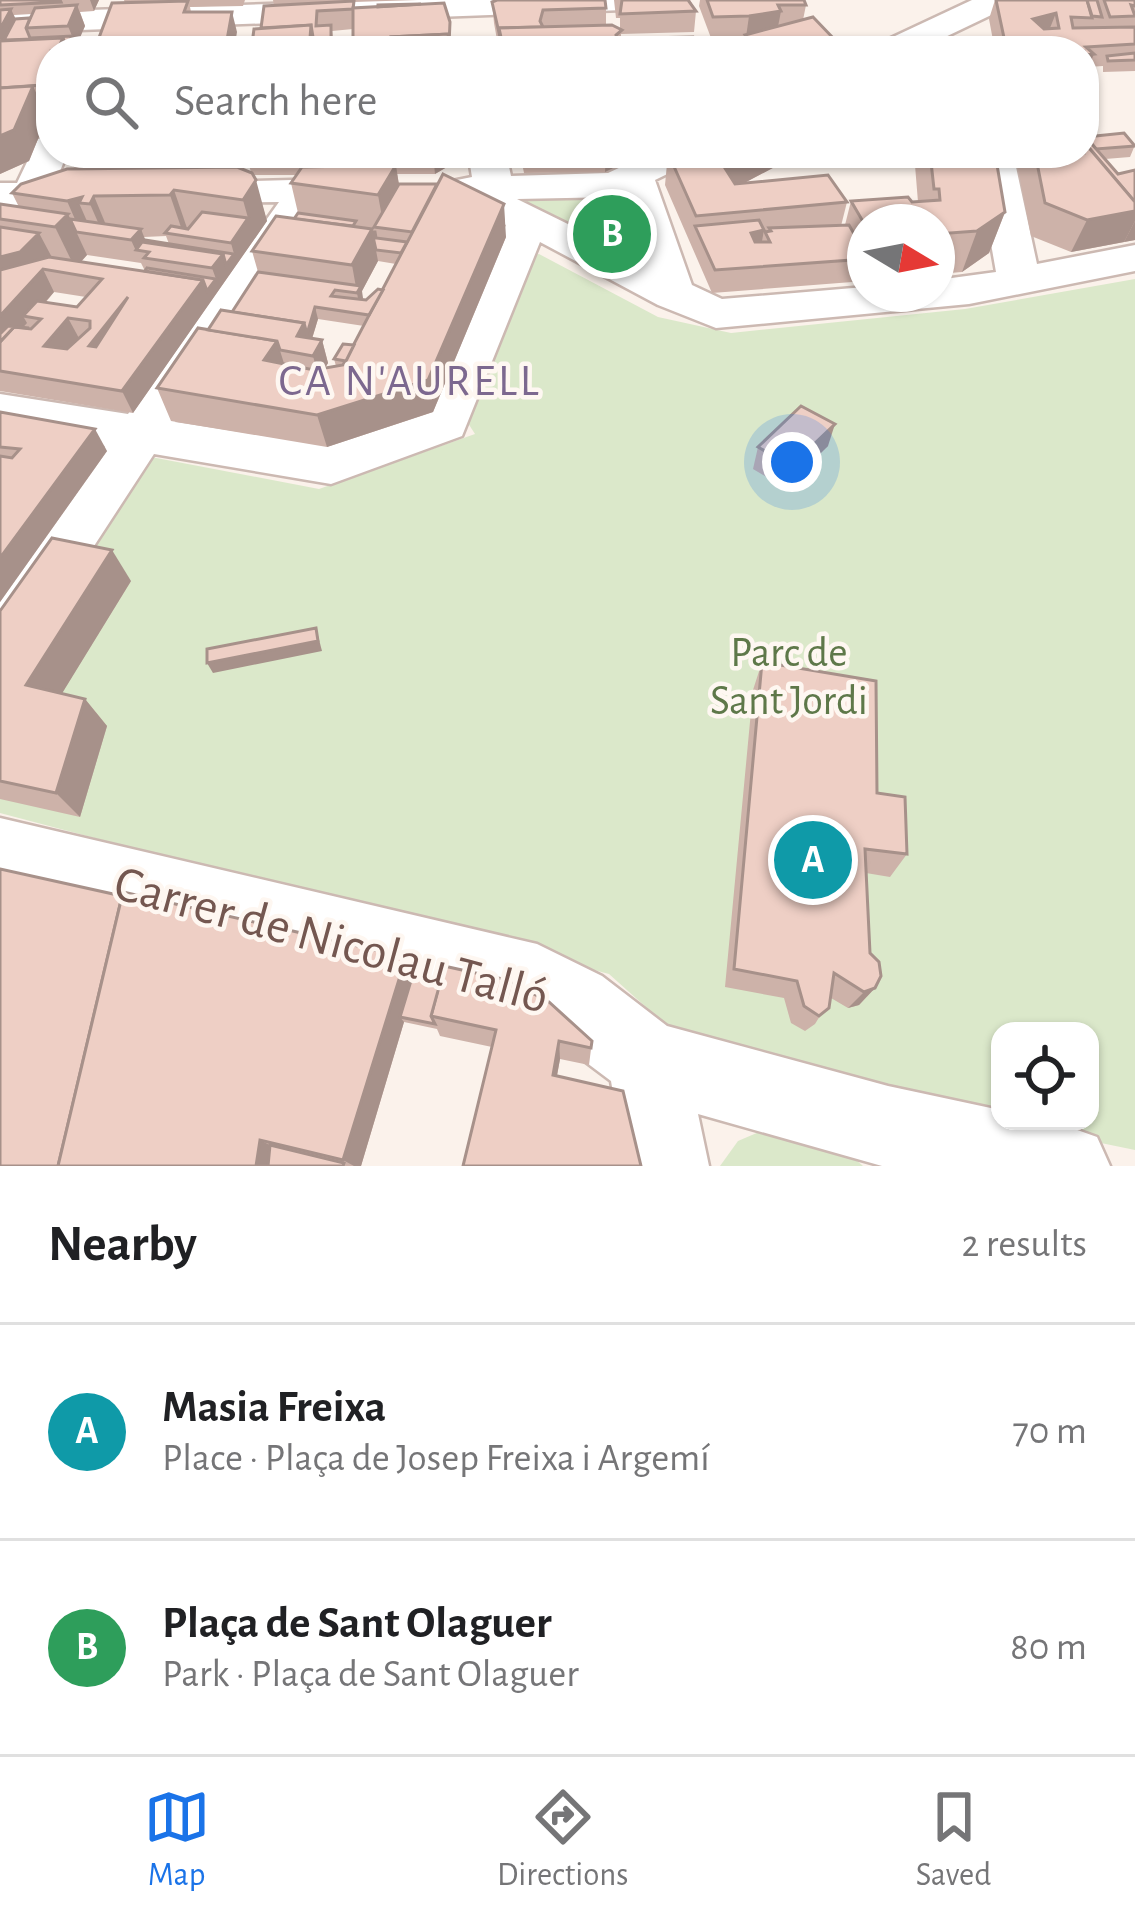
<!DOCTYPE html>
<meta charset="utf-8">
<style>
body{margin:0;font-family:"Alegreya Sans",sans-serif;background:#f2f2f2;color:#202124}
.controls{position:absolute;right:36px;bottom:36px;display:grid;overflow:hidden;border-radius:24px;box-shadow:0 3px 9px #0004}
.controls button{width:108px;height:108px;display:grid;place-items:center;padding:0;border:0;border-bottom:3px solid #e0e0e0;background:#fff;color:#202124;font:60px sans-serif}
.compass{position:absolute;left:847px;top:204px;width:108px;height:108px;border-radius:50%;background:#fff;box-shadow:0 3px 9px #0004;rotate:100deg}
.you{position:absolute;left:792px;top:462px;width:42px;height:42px;margin:-30px;border:9px solid #fff;border-radius:50%;background:#1a73e8;box-shadow:0 0 0 18px #1a73e833}
.badge{display:grid;place-items:center;width:78px;height:78px;border-radius:50%;background:#1a73e8;color:#fff;font-size:39px;font-weight:700}
.pin{position:absolute;translate:-50% -50%;border:6px solid #fff;box-shadow:0 3px 12px #0006}
.list{margin:0;padding:0;list-style:none}
h2{display:flex;justify-content:space-between;align-items:center;height:156px;margin:0;padding:0 48px;font-size:51px}
h2 small{font-size:39px;font-weight:400;color:#757577}
.list li{display:grid;grid-template-columns:78px 1fr auto;gap:36px;align-items:center;box-sizing:border-box;height:216px;padding:0 48px;border-top:3px solid #e0e0e0}
.list b{display:block;font-size:45px;white-space:nowrap}
.list p{margin:0;font-size:39px;white-space:nowrap;color:#757577}
.list em{font-size:39px;font-style:normal;color:#757577}
.icon{flex:none;width:66px;height:66px;fill:none;stroke:currentColor;stroke-width:2;stroke-linecap:round;stroke-linejoin:round}
.map{position:relative;flex:none;width:1135px;height:1166px;overflow:hidden}
.search{position:absolute;background:#fff;box-shadow:0 3px 9px #0004;left:36px;right:36px;top:36px;height:132px;display:flex;align-items:center;gap:30px;box-sizing:border-box;padding:0 42px;border-radius:48px;color:#757577;font-size:45px}
.sheet{height:588px;background:#fff}
nav{display:flex;justify-content:space-around;align-items:center;box-sizing:border-box;height:168px;border-top:3px solid #e0e0e0;background:#fff;font-size:33px;color:#757577}
nav a{display:grid;justify-items:center;gap:6px}
nav .on{color:#1a73e8}
.map>svg:first-child{display:block}
.green{fill:#dbe8ca;fill-rule:evenodd}
.lines{fill:none;stroke-linecap:round;stroke-linejoin:round}
.minor-casing{stroke:#ccb9b2;stroke-width:5}
.minor{fill:#fff;fill-rule:evenodd}
.wall{fill:#cdb2a9;fill-rule:evenodd}
.shaded-wall{fill:#a7918a}
.building{fill:#eecfc5;stroke:#a7918a;stroke-width:3;fill-rule:evenodd}
.labels{text-anchor:middle;stroke-width:9;stroke-linejoin:round;paint-order:stroke}
.park-label{font-size:42px;fill:#5e7849;stroke:#fef7f1}
.neighbourhood-label{font-size:45px;letter-spacing:3px;fill:#7c688f;stroke:#fef7f1}
.near-street-label{font-size:51px;fill:#745750;stroke:#fef7f1}
</style>
<div class="map">
<svg width="1135" height="1166" viewBox="0 0 1135 1166">
<rect width="100%" height="100%" fill="#fbf2eb"/>
<g class="green">
<polygon points="628,198 653,268 516,199"/>
<path d="M539 254 658 317 731 333 965 309 1135 279V1150L926 1107 676 1034 609 974 0 813V683L151 457 319 489 475 434 464 417 525 257ZM1000 1031H1090V1121H1000Z"/>
<polygon points="759,1132 847,1152 863,1166 720,1166 738,1141"/>
</g>
<g class="lines">
<defs>
<g id="minor">
<polygon points="387,0 666,0 651,9 0,33 0,13"/>
<polygon points="972,0 1012,0 1008,7 916,51 874,51 878,44"/>
<path d="M51 136V153H67L56 182 106 185 112 193 106 201 50 206C47 230 24 255 0 261V225L10 207H0V183H17L38 139Z"/>
<path d="M468 153H506L511 176 608 173 651 153H700L694 161 655 180 692 285 722 299 865 287V294H937V280L996 272 975 153H1013L1037 264 1135 245V271L969 304 716 328 658 305 540 242 462 436 331 484 154 454 21 658 0 665V593L105 446 0 428V394L128 414 279 202 184 203 170 199 164 191 170 183 368 178 382 182 388 190 382 198 319 202 175 422 329 446 424 413 506 225 483 213 476 200 452 197 446 189 452 181 472 177ZM621 195 641 260 517 199 615 197Z"/>
<polygon points="0,818 537,944 602,976 667,1026 888,1086 1000,1110 1000,1121 1052,1121 1097,1137 1110,1166 882,1166 698,1114 709,1166 625,1166 611,1081 523,1015 0,886"/>
</g>
</defs>
<use href="#minor" class="minor-casing"/>
<use href="#minor" class="minor"/>
</g>
<g class="wall">
<path d="M0 0H99L94 11 80 12 85 26 74 51H51V107L29 161 0 174ZM32 14 30 18 15 19 14 15Z"/>
<polygon points="124,0 245,0 243,6 190,7 191,12 237,32 125,3"/>
<polygon points="273,0 418,0 354,2 355,8 373,7 452,43 452,51 355,51 353,29 332,31 335,51 251,51 261,28 305,4 274,5"/>
<polygon points="614,0 690,0 696,11 694,32 621,34 621,47 628,51 499,51 494,23 492,2 606,8 606,25 620,29 620,18 616,18"/>
<polygon points="700,0 804,0 806,5 803,20 836,41 834,51 743,51 745,37 711,38 699,6"/>
<polygon points="995,0 1135,0 1135,71 1103,72 1103,66 1088,67 1084,85 1084,51 995,51 989,19"/>
<polygon points="642,38 698,50 700,51 641,51"/>
<polygon points="1085,122 1085,136 1135,145 1130,157 1105,159 1118,174 1135,170 1135,240 1071,252 1031,236 1015,153 1084,153"/>
<path d="M63 153H219L217 168 251 172 245 153H464V157L435 174H397L399 184 506 237 433 412 327 447 171 421 157 388 208 330 232 312 258 272 252 251 294 219 298 213 291 183 297 175H253L267 221 133 413 0 391V204L19 207 12 193 77 169 68 163ZM166 236 169 244 145 240 144 237ZM87 255 141 263 145 271 81 262ZM378 261 396 264 383 290 366 300H362V291ZM54 292 86 297 77 307 46 302ZM318 319 364 326 354 345 334 359 336 366 325 368 328 363 322 340 312 339Z"/>
<polygon points="520,153 644,153 605,172 524,173"/>
<polygon points="668,153 801,153 744,183 847,202 841,226 845,225 851,201 918,202 914,153 995,153 1005,212 989,253 962,272 937,274 937,222 865,222 865,281 712,293 665,185"/>
<polygon points="0,412 107,451 0,602"/>
<polygon points="828,446 785,488 753,469 758,447"/>
<polygon points="131,581 62,693 85,699 107,726 80,817 0,799 0,611"/>
<polygon points="762,662 877,793 907,854 890,877 866,873 870,953 875,988 859,1005 848,1008 831,998 815,1024 805,1031 791,1023 784,998 725,987 753,690"/>
<polygon points="122,896 406,957 413,974 592,1041 589,1065 560,1059 557,1076 641,1166 492,1047 440,1036 437,1029 404,1022 361,1166 0,1166"/>
</g>
<g class="shaded-wall">
<polygon points="90,0 99,0 94,11"/>
<polygon points="77,5 85,26 74,51 57,51 63,38 72,36 68,26"/>
<polygon points="11,9 20,29 7,54 0,39 0,29"/>
<polygon points="781,11 777,32 746,37 749,16"/>
<polygon points="232,12 237,32 234,51 225,51"/>
<polygon points="1056,13 1048,33 1033,19"/>
<polygon points="311,25 316,51 309,51"/>
<polygon points="1058,40 1053,51 1005,51 1006,47"/>
<polygon points="836,41 834,51 815,51"/>
<polygon points="1094,54 1085,74 1089,74 1084,85 1084,55"/>
<polygon points="51,64 51,107 29,161 0,174 0,136 33,86 42,106 46,96 42,85"/>
<polygon points="208,153 219,153 216,177"/>
<polygon points="433,153 464,153 464,157 435,174"/>
<polygon points="606,153 644,153 605,172"/>
<polygon points="745,153 801,153 718,197 723,165"/>
<polygon points="396,165 402,206 384,228 378,195"/>
<polygon points="256,180 267,221 133,413 122,391 203,280 216,279 212,268 223,254 234,254 231,243 248,218 243,200"/>
<polygon points="174,190 188,231 184,236 170,195"/>
<polygon points="94,196 111,237 104,236 90,204"/>
<polygon points="82,197 79,203 93,235 81,233 67,201"/>
<polygon points="504,204 506,237 433,412 327,447 317,415"/>
<polygon points="1135,211 1135,221 1124,242 1071,252 1087,220"/>
<polygon points="1005,212 989,253 962,272 977,231"/>
<polygon points="68,214 87,255 75,268 55,227"/>
<polygon points="1135,221 1135,240 1124,242"/>
<polygon points="141,229 150,252 136,250 136,251 131,240"/>
<polygon points="372,229 378,261 362,291 363,298 359,304 352,265"/>
<polygon points="764,230 760,252 751,233"/>
<polygon points="39,233 56,265 43,269 54,292 32,317 23,316 27,323 0,353 0,257"/>
<polygon points="128,297 100,368 89,346"/>
<polygon points="315,307 318,319 310,345 297,336"/>
<polygon points="68,318 80,340 56,368 44,346"/>
<polygon points="322,340 328,363 319,378 313,356"/>
<polygon points="277,341 287,373 264,360"/>
<polygon points="835,424 828,446 785,488 791,466"/>
<polygon points="95,429 107,451 0,602 0,558"/>
<polygon points="112,550 131,581 50,713 26,685"/>
<polygon points="316,628 322,651 213,673 207,663"/>
<polygon points="85,699 107,726 80,817 56,793"/>
<polygon points="406,957 416,980 400,1017 404,1022 361,1166 354,1166 343,1160"/>
<polygon points="875,988 859,1005 848,1008 864,992"/>
<polygon points="559,1041 560,1059 554,1091 553,1075"/>
<polygon points="260,1140 283,1152 281,1166 256,1166"/>
</g>
<g class="building">
<polygon points="0,0 60,0 61,2 0,5"/>
<polygon points="497,0 605,0 606,8 543,10 540,21 543,27 499,28 500,37 492,2"/>
<polygon points="622,0 688,0 696,11 620,14"/>
<polygon points="707,0 804,0 806,5 778,5 781,11 749,16 713,17"/>
<path d="M996 0H1087L1092 18 1071 17 1073 28 1135 27V44L1086 47 1094 54 1084 55V51H1044L1065 48 1058 40 1006 47ZM1056 13 1059 28 1044 29 1033 19Z"/>
<polygon points="1087,0 1097,0 1102,17 1092,16"/>
<polygon points="1104,0 1135,0 1135,6 1131,5 1135,16 1110,17"/>
<polygon points="188,1 184,12 232,12 225,51 94,51 112,3"/>
<polygon points="354,1 353,9 317,11 316,26 331,25 331,42 314,43 311,25 261,28 264,6"/>
<polygon points="444,3 450,22 449,45 448,34 391,37 392,51 378,51 377,39 353,40 353,8"/>
<polygon points="420,4 421,4 378,7 378,5"/>
<polygon points="77,5 68,26 26,28 35,8"/>
<polygon points="11,9 0,29 0,10"/>
<polygon points="813,17 836,41 815,51 756,51 745,35"/>
<polygon points="30,18 26,28 30,38 72,36 67,48 63,38 4,40 15,19"/>
<polygon points="311,25 309,51 251,51 254,29"/>
<polygon points="612,25 622,30 616,35 619,47 627,46 628,51 504,51 499,28"/>
<polygon points="448,34 450,51 392,51 391,37"/>
<polygon points="693,37 698,50 700,51 669,51 642,38"/>
<polygon points="63,38 57,51 51,51 51,64 42,85 0,88 0,41"/>
<polygon points="1135,53 1135,60 1108,61 1107,56"/>
<polygon points="33,86 14,130 0,136 0,88"/>
<polygon points="38,96 46,96 42,106"/>
<polygon points="1124,133 1135,146 1096,149 1086,137"/>
<polygon points="1084,135 1118,174 1135,170 1135,202 1084,142"/>
<polygon points="1084,142 1135,202 1135,211 1087,220 1045,203 1035,153 1084,153"/>
<polygon points="668,153 745,153 723,165 735,184 828,175 847,202 696,216"/>
<polygon points="930,153 995,153 1005,212 977,231 937,234 937,222 865,222 865,225 851,201 908,197 912,202 940,200 939,189 934,189"/>
<polygon points="396,165 378,195 291,183 302,167"/>
<polygon points="237,167 252,173 256,180 243,200 174,190 170,195 94,196 90,204 79,203 82,197 67,201 12,193 21,184 67,169"/>
<polygon points="443,174 504,204 428,380 317,415 157,388 198,328 277,341 264,360 314,370 343,365"/>
<polygon points="399,184 437,184 412,232 374,227"/>
<polygon points="0,204 68,214 55,227 0,219"/>
<polygon points="202,212 248,218 231,243 165,233 171,226 188,229"/>
<polygon points="298,213 356,221 353,226 294,219"/>
<polygon points="276,216 372,229 352,265 252,251"/>
<polygon points="70,219 141,229 131,240 76,232"/>
<polygon points="759,220 764,230 751,233 755,242 770,242 765,232 771,231 769,228 849,225 865,253 865,259 715,270 695,226"/>
<polygon points="0,227 39,233 20,252 0,257"/>
<polygon points="372,232 375,232 376,238 407,242 401,253 376,250"/>
<polygon points="145,240 234,254 226,265 223,254 144,242"/>
<polygon points="142,242 223,254 212,268 144,258 149,252 136,250"/>
<path d="M49 257 203 280 122 391 0 371V342L14 327 31 329 41 319 23 316 37 301 77 307 102 279 43 269 0 316V270ZM128 297 96 347 89 346ZM68 318 90 321V328L67 349 44 346Z"/>
<polygon points="147,268 216,279 207,291 203,280 145,271"/>
<polygon points="258,272 361,286 357,293 335,290 331,296 366,300 378,289 383,290 369,315 315,307 307,334 304,323 232,312"/>
<polygon points="221,310 304,323 297,336 322,340 313,356 280,350 277,341 208,330"/>
<polygon points="8,326 29,328 14,327 0,342 0,334"/>
<polygon points="343,344 354,345 346,361 334,359"/>
<polygon points="801,406 835,424 791,466 758,447"/>
<polygon points="0,412 95,429 0,558 0,456 12,458 20,449 0,447"/>
<polygon points="52,538 112,550 26,685 85,699 56,793 0,781 0,611"/>
<polygon points="316,628 318,641 207,663 207,649"/>
<polygon points="762,662 876,681 877,793 905,797 907,854 865,849 870,953 879,962 881,976 875,988 864,992 834,973 829,1008 819,1016 804,1006 797,981 734,969"/>
<polygon points="0,869 122,896 58,1166 0,1166"/>
<polygon points="123,892 406,957 343,1160 260,1140 256,1166 58,1166"/>
<polygon points="444,966 507,980 549,1002 592,1041 591,1048 559,1041 553,1075 623,1091 641,1166 463,1166 496,1030 431,1016"/>
<polygon points="413,974 441,980 431,1016 435,1024 400,1017"/>
<polygon points="270,1145 344,1163 343,1166 268,1166"/>
</g>
<g class="labels">
<g class="park-label">
<text x="789" y="666">Parc de<tspan x="789" dy="48">Sant Jordi</tspan></text>
</g>
<g class="neighbourhood-label">
<text x="410" y="395">CA N'AURELL</text>
</g>
<g class="near-street-label">
<text transform="translate(332 938) rotate(15)" y="18">Carrer de Nicolau Talló</text>
</g>
</g>
</svg>
<div class="controls">
<button><svg class="icon" aria-label="locate" viewBox="0 0 24 24"><circle cx="12" cy="12" r="6"/><path d="M12 2v4M12 18v4M2 12h4M18 12h4"/></svg></button>
</div>
<svg class="compass" viewBox="-18 -18 36 36"><path d="M0-13l5 13h-10z" fill="#e53935"/><path d="M0 13l5-13h-10z" fill="#757577"/></svg>
<div class="you"></div>
<div class="pin badge" style="left:813px;top:860px;background:#0f9aa8">A</div>
<div class="pin badge" style="left:612px;top:234px;background:#2e9e5b">B</div>
<div class="search"><svg class="icon" aria-label="search" viewBox="0 0 24 24"><circle cx="10" cy="10" r="6"/><path d="M15 15l6 6"/></svg>Search here</div>
</div>
<section class="sheet">
<h2>Nearby<small>2 results</small></h2>
<ul class="list">
<li><span class="badge" style="background:#0f9aa8">A</span><div><b>Masia Freixa</b><p>Place · Plaça de Josep Freixa i Argemí</p></div><em>70 m</em></li>
<li><span class="badge" style="background:#2e9e5b">B</span><div><b>Plaça de Sant Olaguer</b><p>Park · Plaça de Sant Olaguer</p></div><em>80 m</em></li>
</ul>
</section>
<nav>
<a class="on"><svg class="icon" aria-label="map" viewBox="0 0 24 24"><path d="M3 6l6-2 6 2 6-2v14l-6 2-6-2-6 2zM9 4v14M15 6v14"/></svg>Map</a>
<a><svg class="icon" aria-label="directions" viewBox="0 0 24 24"><path d="M12 3l9 9-9 9-9-9zM9 14v-3h6M13 9l2 2-2 2"/></svg>Directions</a>
<a><svg class="icon" aria-label="saved" viewBox="0 0 24 24"><path d="M7 4h10v16l-5-4-5 4z"/></svg>Saved</a>
</nav>
